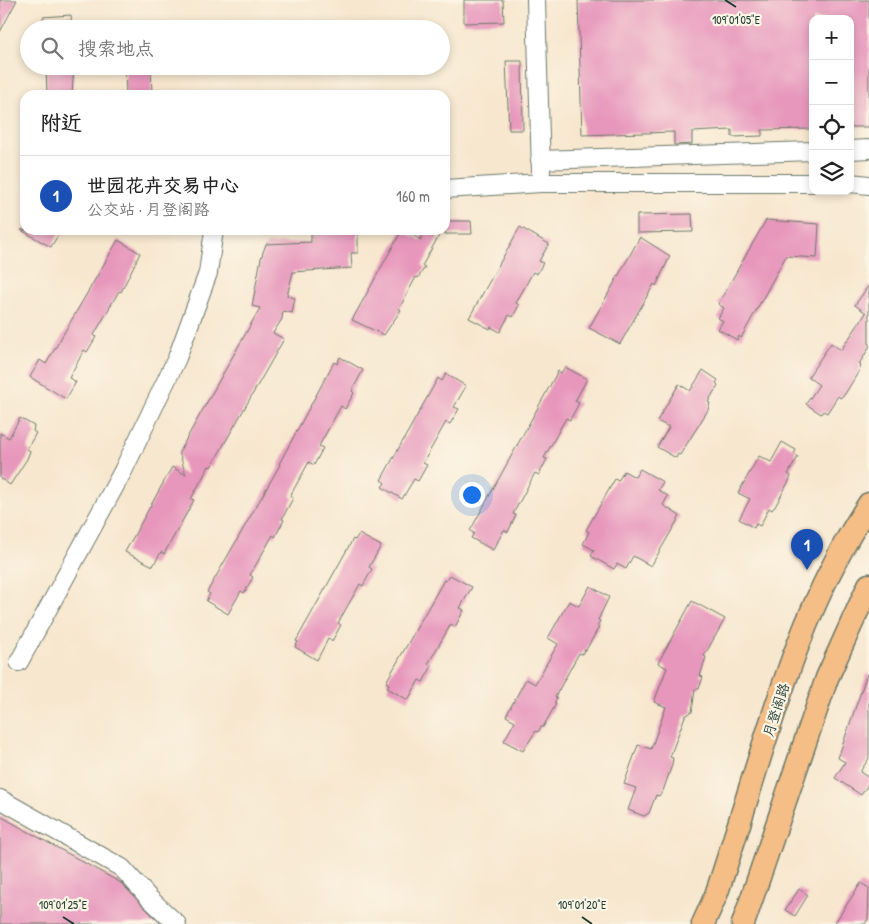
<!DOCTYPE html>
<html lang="zh">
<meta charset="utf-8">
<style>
body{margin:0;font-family:"Patrick Hand","LXGW WenKai TC",sans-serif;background:#f2f2f2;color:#222}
.controls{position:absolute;right:15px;top:15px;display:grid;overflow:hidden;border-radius:10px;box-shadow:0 2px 8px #0003}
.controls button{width:45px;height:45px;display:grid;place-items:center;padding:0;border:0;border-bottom:1px solid #e0e0e0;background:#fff;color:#222;font:25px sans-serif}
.you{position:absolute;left:471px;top:494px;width:18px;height:18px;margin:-12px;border:4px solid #fff;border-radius:50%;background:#1a73e8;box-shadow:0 0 0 8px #1a73e833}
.badge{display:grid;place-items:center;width:32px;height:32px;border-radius:50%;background:#b5179e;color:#fff;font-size:16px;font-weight:700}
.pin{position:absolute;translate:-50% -41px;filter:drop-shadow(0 1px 2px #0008)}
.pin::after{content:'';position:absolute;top:26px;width:18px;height:15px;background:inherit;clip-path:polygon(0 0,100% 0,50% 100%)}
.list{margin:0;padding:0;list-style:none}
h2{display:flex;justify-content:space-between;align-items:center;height:65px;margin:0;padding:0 20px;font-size:21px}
h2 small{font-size:16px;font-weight:400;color:#767676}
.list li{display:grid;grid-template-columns:32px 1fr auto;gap:15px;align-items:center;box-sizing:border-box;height:80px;padding:0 20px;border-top:1px solid #e0e0e0}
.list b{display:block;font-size:19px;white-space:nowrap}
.list p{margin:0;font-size:16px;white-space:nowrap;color:#767676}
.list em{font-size:16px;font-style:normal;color:#767676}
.icon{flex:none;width:28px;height:28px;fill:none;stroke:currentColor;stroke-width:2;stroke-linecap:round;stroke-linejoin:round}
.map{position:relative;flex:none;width:869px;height:924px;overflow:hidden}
.search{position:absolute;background:#fff;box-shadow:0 2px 8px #0003;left:20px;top:20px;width:430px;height:55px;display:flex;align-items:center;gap:12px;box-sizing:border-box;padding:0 18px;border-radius:28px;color:#767676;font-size:19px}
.panel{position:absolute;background:#fff;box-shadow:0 2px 8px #0003;left:20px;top:90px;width:430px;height:145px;border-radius:15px}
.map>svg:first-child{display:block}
.building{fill:#e797bc}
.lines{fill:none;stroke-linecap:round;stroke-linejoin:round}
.minor-casing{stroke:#6b786a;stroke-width:20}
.major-casing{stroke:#6b786a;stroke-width:25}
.minor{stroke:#fff;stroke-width:18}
.major{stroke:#f5be86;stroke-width:22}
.ticks{fill:none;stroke:#1f3d34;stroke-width:2}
.labels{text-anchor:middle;stroke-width:4.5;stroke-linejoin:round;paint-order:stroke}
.street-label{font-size:14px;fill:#1f3d34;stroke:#fcf5e5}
.ticks-label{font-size:12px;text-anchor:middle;fill:#1f3d34;stroke:#fcf5e5;stroke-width:4.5;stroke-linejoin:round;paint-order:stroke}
</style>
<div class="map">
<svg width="869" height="924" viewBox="0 0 869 924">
<rect width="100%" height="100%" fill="#fcf5e5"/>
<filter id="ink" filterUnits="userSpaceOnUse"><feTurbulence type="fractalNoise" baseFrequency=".02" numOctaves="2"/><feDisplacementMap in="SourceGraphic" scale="10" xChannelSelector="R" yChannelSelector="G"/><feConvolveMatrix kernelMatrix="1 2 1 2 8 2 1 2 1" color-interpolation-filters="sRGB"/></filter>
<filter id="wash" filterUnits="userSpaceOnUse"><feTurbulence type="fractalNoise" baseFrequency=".0096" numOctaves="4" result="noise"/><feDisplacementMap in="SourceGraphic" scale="20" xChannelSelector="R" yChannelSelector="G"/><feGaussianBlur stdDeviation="1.12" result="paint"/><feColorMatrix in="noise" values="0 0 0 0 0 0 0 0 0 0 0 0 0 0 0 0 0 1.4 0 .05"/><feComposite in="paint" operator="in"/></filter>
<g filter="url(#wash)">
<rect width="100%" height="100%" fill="#f7e7cf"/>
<g id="blocks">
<g class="building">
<polygon points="0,0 17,0 0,32"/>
<polygon points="464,0 503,0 504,22 464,23"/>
<polygon points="578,0 869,0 869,127 850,127 850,19 813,19 813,129 762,130 762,136 732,137 732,130 692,132 692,144 674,145 674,132 582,135"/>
<polygon points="71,15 72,29 44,29 43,17"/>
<polygon points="506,61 522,61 523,130 509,130"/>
<polygon points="46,66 74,66 72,95 47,95"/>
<polygon points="125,66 151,66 152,95 126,95"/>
<polygon points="692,214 693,232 637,233 637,215"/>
<polygon points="766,220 819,224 817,258 786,256 741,338 739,336 737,340 718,329 723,321 718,318 724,308 718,304"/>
<polygon points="445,221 471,221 472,234 445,234"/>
<polygon points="520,227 549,244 539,261 543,263 537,274 533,272 516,303 519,305 513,317 509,315 500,332 491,327 490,329 469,318"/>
<polygon points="21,230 61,230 51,247"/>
<polygon points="402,230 421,240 421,230 442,230 422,266 425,267 418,278 416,277 399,309 401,310 384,335 352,320"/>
<polygon points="358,231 358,253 351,253 352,268 293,272 287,296 295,298 292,313 283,311 282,319 273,333 284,339 211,467 209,466 191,499 194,500 164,554 161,552 153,566 125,552 172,467 186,475 179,452 260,308 252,306 261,258 266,244 311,242 311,233"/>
<polygon points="640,237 670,256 656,286 654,284 620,344 589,328"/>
<polygon points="118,240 140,253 121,292 119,291 94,335 96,337 87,352 84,350 69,378 76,382 66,399 30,377 40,360 46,364"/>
<polygon points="869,285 869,348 859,364 861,365 859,371 845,394 840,398 838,396 827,413 823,411 821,414 806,404 819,385 808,377 831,343 841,350 866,313 855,305"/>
<polygon points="340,357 363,370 352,391 354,393 345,409 341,406 319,446 323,448 314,465 309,462 290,496 293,498 282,519 284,520 275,537 273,535 250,575 253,577 244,593 241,591 228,614 206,601 210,594 207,592 280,465 279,464 334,362 337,364"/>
<polygon points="565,367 587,379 575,401 579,403 570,420 566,418 544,458 547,459 539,475 535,473 513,514 516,515 508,532 504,530 493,550 471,538 474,533 470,531 558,371 561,373"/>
<polygon points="703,370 718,380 716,383 718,385 708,402 710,403 708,410 680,455 678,454 676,458 657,447 669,427 657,421 679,384 690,391"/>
<polygon points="446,374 466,386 454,407 459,409 450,424 446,422 423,463 427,465 418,481 414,479 402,499 382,487 385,483 381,480 438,378 442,381"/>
<polygon points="20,418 34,426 33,431 36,433 27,449 30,451 27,459 10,485 0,478 0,433 9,438"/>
<polygon points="782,442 796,450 794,454 798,457 788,474 791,476 789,481 776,505 772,510 769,508 760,526 756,524 754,528 739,519 750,499 738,493 759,456 771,462"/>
<polygon points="640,469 663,482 658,490 668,496 663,505 680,516 651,566 633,556 626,569 617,564 614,569 591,556 594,550 583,544 589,532 586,530 615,479 618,481 624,471 635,477"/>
<polygon points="359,534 381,546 369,567 372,569 363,586 360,584 338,623 341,625 332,641 328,639 317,660 295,647 298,642 296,641 353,539 355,540"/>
<polygon points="450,575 472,587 460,608 464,610 455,627 451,624 428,664 432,666 423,682 419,680 408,700 387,688 389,684 386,682 444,580 446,581"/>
<polygon points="590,586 609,597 598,620 600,621 597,626 599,627 586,650 585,649 582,654 579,653 555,697 557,698 554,703 556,704 543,727 541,727 538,732 536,731 523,751 504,741 515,721 506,716 526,679 535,684 558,644 548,638 569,601 579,606"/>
<polygon points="692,601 725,619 704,656 706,657 700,676 703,677 699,689 695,689 692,712 685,716 670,757 673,758 672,765 663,791 659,796 656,795 649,813 644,816 628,810 636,788 624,784 638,745 651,749 666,707 654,702 667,668 658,663"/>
<polygon points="867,674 869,675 869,758 860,772 869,778 869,783 861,795 835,778 845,762 838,758"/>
<polygon points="0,816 121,883 161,924 0,924"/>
<polygon points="861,883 869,888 868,919 865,924 834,924"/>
<polygon points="799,889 808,895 795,916 785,910"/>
</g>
</g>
</g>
<g filter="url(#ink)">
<use href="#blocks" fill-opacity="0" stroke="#6b786a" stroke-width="1"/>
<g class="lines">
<defs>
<g id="minor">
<polyline points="536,0 541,172"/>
<polyline points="850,150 869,149"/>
<polyline points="540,160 813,151"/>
<polyline points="850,183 869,185"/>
<polyline points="445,189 541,183 813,183"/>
<polyline points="19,662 123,471 177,358 208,273 214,230"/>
<polyline points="0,799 122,868 149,898 177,924"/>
</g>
<g id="major">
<path d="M703 924 716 895C761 764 791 621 869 504"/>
<polyline points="743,924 827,678 869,585"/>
</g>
</defs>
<use href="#minor" class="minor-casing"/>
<use href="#major" class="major-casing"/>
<use href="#minor" class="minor"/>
<use href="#major" class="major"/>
</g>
</g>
<path class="ticks" d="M725 0 736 7M63 917 74 924M582 917 592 924"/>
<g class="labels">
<g class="street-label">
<text transform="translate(776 710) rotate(-72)" y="5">月登阁路</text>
</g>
</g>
<g class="ticks-label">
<text x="736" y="24">109°01'05"E</text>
<text x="63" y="909">109°01'25"E</text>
<text x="582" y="909">109°01'20"E</text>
</g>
</svg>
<div class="controls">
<button>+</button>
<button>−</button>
<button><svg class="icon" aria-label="locate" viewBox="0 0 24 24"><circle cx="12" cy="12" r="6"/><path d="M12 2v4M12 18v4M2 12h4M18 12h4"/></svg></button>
<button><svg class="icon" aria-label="layers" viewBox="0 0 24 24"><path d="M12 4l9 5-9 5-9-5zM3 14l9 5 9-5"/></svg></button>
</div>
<div class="you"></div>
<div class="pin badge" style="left:807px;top:570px;background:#1a4fb4">1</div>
<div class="search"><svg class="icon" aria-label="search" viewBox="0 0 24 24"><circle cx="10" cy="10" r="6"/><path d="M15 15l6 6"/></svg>搜索地点</div>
<section class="panel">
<h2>附近<small></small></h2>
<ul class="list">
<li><span class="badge" style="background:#1a4fb4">1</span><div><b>世园花卉交易中心</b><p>公交站 · 月登阁路</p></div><em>160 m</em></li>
</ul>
</section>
</div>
